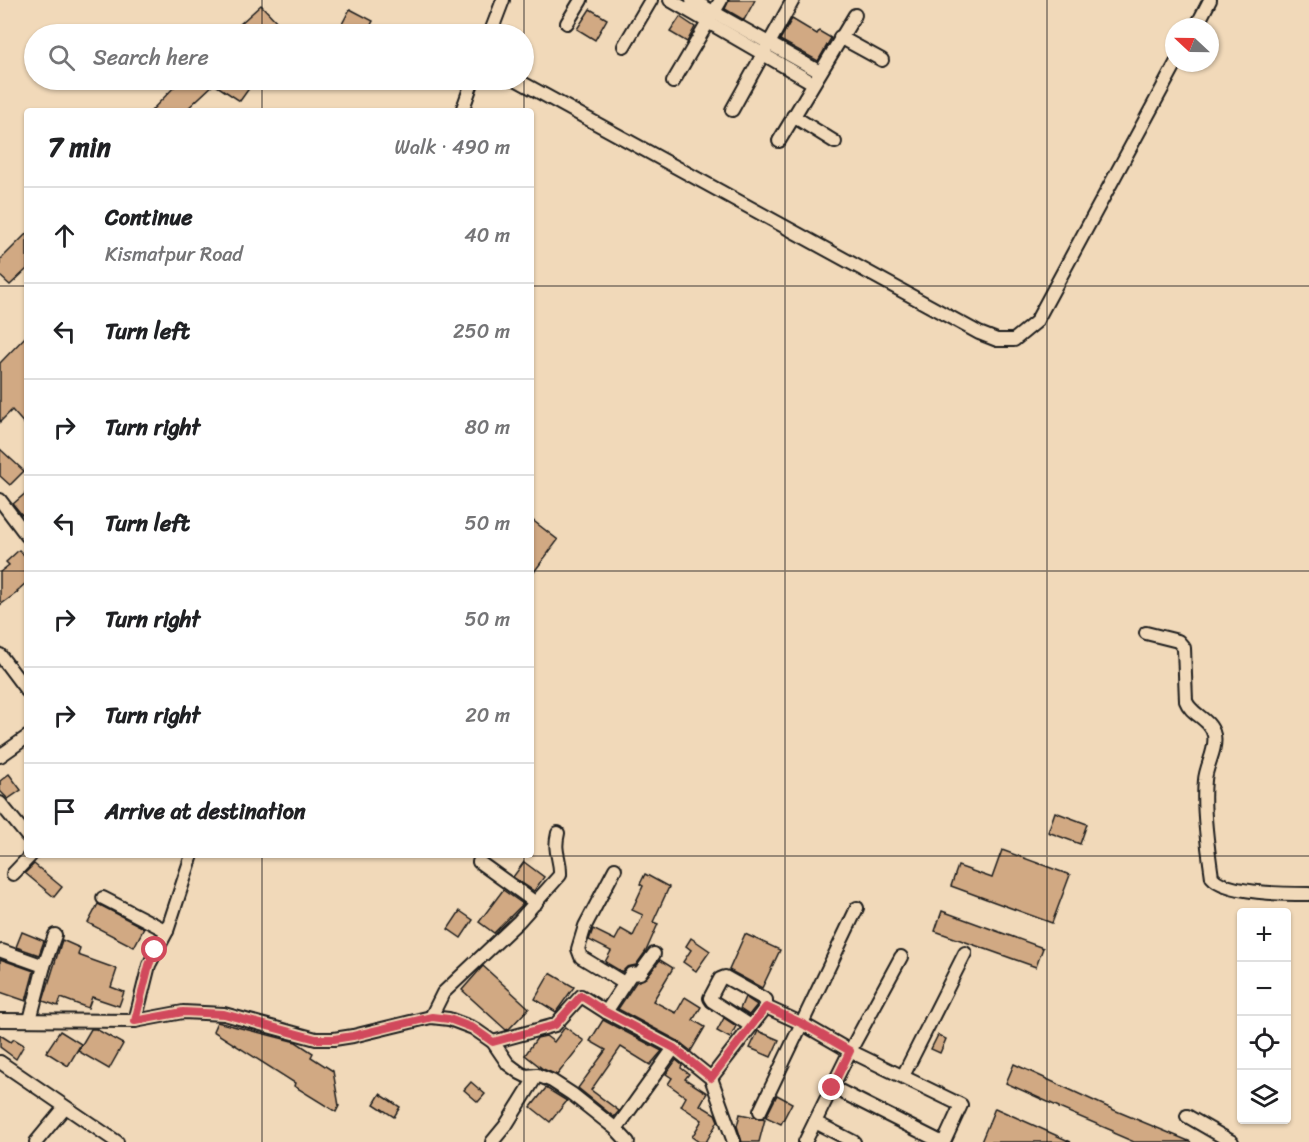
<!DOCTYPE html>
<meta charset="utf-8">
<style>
body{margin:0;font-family:Sriracha,sans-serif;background:#f2f2f2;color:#202124}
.controls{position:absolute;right:18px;bottom:18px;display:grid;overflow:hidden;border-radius:6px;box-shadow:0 2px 4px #0004}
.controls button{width:54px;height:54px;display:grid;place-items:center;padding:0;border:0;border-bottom:2px solid #e0e0e0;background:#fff;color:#202124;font:30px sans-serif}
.compass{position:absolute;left:1165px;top:18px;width:54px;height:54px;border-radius:50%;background:#fff;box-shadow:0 2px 4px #0004;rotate:292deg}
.stop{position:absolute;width:18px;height:18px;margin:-14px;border:4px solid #d1495b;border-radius:50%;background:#fff}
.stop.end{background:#d1495b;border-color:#fff;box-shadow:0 2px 6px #0008}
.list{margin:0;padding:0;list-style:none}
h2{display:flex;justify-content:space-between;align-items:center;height:78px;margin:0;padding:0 24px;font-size:26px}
h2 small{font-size:20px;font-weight:400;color:#757577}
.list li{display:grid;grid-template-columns:39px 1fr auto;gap:18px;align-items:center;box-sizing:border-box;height:96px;padding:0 24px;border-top:2px solid #e0e0e0}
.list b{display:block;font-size:22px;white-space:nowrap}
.list p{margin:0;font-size:20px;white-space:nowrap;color:#757577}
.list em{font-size:20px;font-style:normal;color:#757577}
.icon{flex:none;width:33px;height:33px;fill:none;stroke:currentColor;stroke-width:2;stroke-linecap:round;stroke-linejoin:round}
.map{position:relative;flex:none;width:1309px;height:1142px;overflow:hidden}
.search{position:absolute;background:#fff;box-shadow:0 2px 4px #0004;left:24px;top:24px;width:510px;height:66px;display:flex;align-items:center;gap:15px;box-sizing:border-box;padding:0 21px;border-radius:33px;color:#757577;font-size:22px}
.panel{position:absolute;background:#fff;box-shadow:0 2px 4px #0004;left:24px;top:108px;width:510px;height:750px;border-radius:6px}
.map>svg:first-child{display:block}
.building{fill:#d1a983;stroke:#1c1c1c;stroke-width:1.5}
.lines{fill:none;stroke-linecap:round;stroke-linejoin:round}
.minor-casing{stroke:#1c1c1c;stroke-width:16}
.minor{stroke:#f1d9b9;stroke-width:12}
.route{stroke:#d1495b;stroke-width:8}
.grid{fill:none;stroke:#1c1c1c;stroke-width:1.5;stroke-opacity:0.55}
</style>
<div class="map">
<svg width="1309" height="1142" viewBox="0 0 1309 1142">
<rect width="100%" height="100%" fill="#f1d9b9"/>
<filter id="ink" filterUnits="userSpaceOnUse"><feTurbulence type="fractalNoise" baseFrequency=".0167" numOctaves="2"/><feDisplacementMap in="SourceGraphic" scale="12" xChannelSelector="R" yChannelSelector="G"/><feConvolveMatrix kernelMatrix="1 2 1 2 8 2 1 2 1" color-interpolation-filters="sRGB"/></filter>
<g filter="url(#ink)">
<g class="building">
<polygon points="729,0 755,0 744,20 725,9"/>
<polygon points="261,5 278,23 266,34 229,34"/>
<polygon points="350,9 373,21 366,34 357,34 341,26"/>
<polygon points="590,9 607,19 595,40 577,29"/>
<polygon points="680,17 695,27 687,42 670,32"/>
<polygon points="792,19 817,34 819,31 831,38 818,61 780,40"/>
<polygon points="181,80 255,80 240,101 214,84 185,111 151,111"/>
<polygon points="27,233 27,269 10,285 0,276 0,260"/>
<polygon points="27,335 27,427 12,410 0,422 0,363"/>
<polygon points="0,449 24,471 10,485 0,476"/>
<polygon points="27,492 27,510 22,515 13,504"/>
<polygon points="531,519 558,540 531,576"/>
<polygon points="19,550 27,558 27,582 17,591 18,592 0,605 0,572 9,565 6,562"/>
<polygon points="9,774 21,790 8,799 0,791 0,781"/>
<polygon points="1055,812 1087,824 1080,844 1048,832"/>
<polygon points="1002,850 1070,875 1052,923 951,886 958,866 992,878"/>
<polygon points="524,862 544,877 534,891 513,877"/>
<polygon points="34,864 62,887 54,897 25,873"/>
<polygon points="645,874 669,887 653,922 658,924 646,951 636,965 627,967 622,972 605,962 611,951 589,940 593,929 615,940 621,929 633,936 643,915 632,910 643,886 640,884"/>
<polygon points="503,890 523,904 494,933 479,922"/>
<polygon points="98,904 144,928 134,947 88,923"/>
<polygon points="460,911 473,920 461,938 448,929"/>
<polygon points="942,911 1043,948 1036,967 935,931"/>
<polygon points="22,932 44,941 39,955 16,947"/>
<polygon points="745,934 780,950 762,988 729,970"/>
<polygon points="691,938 710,951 696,971 683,962 691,950 686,946"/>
<polygon points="62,940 80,948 78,955 117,969 111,987 124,992 119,1006 92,997 88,1008 61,998 58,1006 43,1001"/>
<polygon points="0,959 34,971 26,1001 0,992"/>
<polygon points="660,960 673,968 653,1001 676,1013 685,997 701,1007 693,1020 705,1027 691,1051 678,1041 618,1009 636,982 646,978"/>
<polygon points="483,966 529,1008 509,1029 506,1030 462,990"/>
<polygon points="550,973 574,987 556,1012 535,999"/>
<polygon points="745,997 757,1005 749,1015 740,1009"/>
<polygon points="724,1018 736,1026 730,1038 717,1031"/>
<polygon points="603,1020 662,1051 650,1065 621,1047 591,1090 619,1111 614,1117 578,1088 606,1050 590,1041"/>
<polygon points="217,1022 296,1042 313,1053 311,1057 333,1071 339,1106 336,1112 294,1086 295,1083 213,1031"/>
<polygon points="565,1027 584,1041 557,1075 543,1069 525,1055 537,1038 546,1036 554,1042"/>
<polygon points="91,1029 96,1029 123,1044 109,1069 78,1051"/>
<polygon points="60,1031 81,1044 68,1066 46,1052"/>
<polygon points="758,1031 779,1040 771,1057 750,1048"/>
<polygon points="0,1035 11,1042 14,1039 24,1045 16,1059 0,1047"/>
<polygon points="938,1035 946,1039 940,1053 931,1049"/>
<polygon points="676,1060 682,1065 681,1068 689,1074 685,1079 707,1093 700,1105 715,1114 718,1121 706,1142 699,1142 692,1137 702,1120 681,1106 686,1097 668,1084 672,1078 666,1074"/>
<polygon points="1014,1064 1114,1110 1191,1142 1134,1142 1113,1133 1113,1131 1059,1108 1059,1107 1006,1083"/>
<polygon points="471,1082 485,1094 478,1102 464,1090"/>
<polygon points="546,1088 567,1101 550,1122 531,1107"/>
<polygon points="380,1094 400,1107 394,1117 374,1104"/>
<polygon points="777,1095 792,1103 781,1124 766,1117"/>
<polygon points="995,1108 1022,1120 1071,1142 981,1142"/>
<polygon points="740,1114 765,1119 759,1142 742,1142 737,1126"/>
</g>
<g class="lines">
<defs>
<g id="minor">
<polyline points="670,0 813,83"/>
<polyline points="692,0 820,72"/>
<polyline points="567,23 581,0"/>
<polyline points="1196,27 1210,0"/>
<polyline points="490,34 503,0"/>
<polyline points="840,37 882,60"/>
<polyline points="624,46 651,0"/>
<polyline points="517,80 979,333 997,340 1014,340 1036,322 1176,63"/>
<polyline points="673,82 721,0"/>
<polyline points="732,110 793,0"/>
<polyline points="462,111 473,80"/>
<polyline points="793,116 835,142"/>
<polyline points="779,141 855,15"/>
<polyline points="0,500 27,536"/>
<path d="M1146 633 1178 641 1184 648 1186 701C1191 715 1210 718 1214 735 1217 750 1206 765 1205 780 1202 807 1208 849 1212 877 1226 894 1287 894 1309 894"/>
<polyline points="0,655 27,691"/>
<polyline points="0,756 27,737"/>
<polyline points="0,803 27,836"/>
<polyline points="479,862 536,903"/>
<polyline points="615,869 585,926 578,949 581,957 624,983"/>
<polyline points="13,874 31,855"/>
<polyline points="103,898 167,931"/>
<polyline points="2,951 44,966"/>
<polyline points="606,1012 631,974 640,973 654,954"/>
<path d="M431 1017 443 993 519 921 560 875C561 858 553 853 558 833"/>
<polyline points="0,1020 135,1021 183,1012 224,1014 316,1039 334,1039 353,1036 431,1017 449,1019 473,1028 493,1042 508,1064 520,1073 526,1076 537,1075 552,1081 572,1094 616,1129 628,1142"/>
<polyline points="30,1020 44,966 55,935"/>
<polyline points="135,1021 149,965 167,931 192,855"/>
<polyline points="751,1026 712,1001 710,998 720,979 725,977 766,1000 766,1007"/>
<polyline points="493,1042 555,1025 581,996 606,1012 674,1048 711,1078 734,1142"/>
<polyline points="0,1062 117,1142"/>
<polyline points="903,1076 965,953"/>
<polyline points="711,1078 766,1007 803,1024 850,1051 961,1105 944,1142"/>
<polyline points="832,1087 941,1142"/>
<polyline points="760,1111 857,908"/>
<polyline points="1187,1116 1232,1142"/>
<polyline points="815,1122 854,1142"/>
<polyline points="616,1129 674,1048"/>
<polyline points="36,1142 65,1107"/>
<polyline points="492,1142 506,1125 537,1075"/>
<polyline points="805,1142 850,1051 901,957"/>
</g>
</defs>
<use href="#minor" class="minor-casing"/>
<use href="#minor" class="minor"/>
</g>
</g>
<g class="lines" filter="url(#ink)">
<polyline class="route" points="155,950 149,965 135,1021 183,1012 224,1014 316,1039 334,1039 353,1036 432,1017 449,1019 473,1028 493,1042 555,1025 581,996 606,1012 674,1048 711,1078 766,1007 803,1024 850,1051 832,1088"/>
</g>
<path class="grid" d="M262 0V34M524 0V111M785 0V1142M1047 0V1142M262 80V111M0 286H27M531 286H1309M0 571H27M531 571H1309M262 855V1142M524 855V1142M0 856H1309"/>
</svg>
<div class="controls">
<button>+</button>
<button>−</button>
<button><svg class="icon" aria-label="locate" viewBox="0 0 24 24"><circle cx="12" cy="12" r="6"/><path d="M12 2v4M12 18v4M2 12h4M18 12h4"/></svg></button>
<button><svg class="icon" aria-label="layers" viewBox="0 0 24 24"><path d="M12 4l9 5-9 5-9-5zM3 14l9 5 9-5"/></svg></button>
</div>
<svg class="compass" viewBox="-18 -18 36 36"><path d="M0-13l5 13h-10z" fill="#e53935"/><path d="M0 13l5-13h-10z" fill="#757577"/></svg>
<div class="stop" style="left:155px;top:950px"></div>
<div class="stop end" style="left:832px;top:1088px"></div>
<div class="search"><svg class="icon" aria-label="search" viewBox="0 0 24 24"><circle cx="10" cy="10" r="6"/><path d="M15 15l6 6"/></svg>Search here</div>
<section class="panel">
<h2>7 min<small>Walk · 490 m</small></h2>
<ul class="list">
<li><svg class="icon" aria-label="ahead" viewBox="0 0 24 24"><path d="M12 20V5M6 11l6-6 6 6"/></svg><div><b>Continue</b><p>Kismatpur Road</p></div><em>40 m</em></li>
<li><svg class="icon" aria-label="left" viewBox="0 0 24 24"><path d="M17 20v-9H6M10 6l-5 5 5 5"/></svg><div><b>Turn left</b></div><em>250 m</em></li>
<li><svg class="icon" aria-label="right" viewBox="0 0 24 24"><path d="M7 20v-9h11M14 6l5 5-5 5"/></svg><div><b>Turn right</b></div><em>80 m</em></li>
<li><svg class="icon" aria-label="left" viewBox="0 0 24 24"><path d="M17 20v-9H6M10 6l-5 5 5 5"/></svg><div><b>Turn left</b></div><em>50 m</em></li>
<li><svg class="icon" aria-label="right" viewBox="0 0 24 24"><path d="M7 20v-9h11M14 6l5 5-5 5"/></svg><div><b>Turn right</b></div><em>50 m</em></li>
<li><svg class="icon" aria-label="right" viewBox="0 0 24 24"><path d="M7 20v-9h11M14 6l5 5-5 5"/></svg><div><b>Turn right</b></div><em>20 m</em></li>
<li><svg class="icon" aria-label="arrive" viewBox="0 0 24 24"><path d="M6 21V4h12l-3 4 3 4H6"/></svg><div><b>Arrive at destination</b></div></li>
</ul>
</section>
</div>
